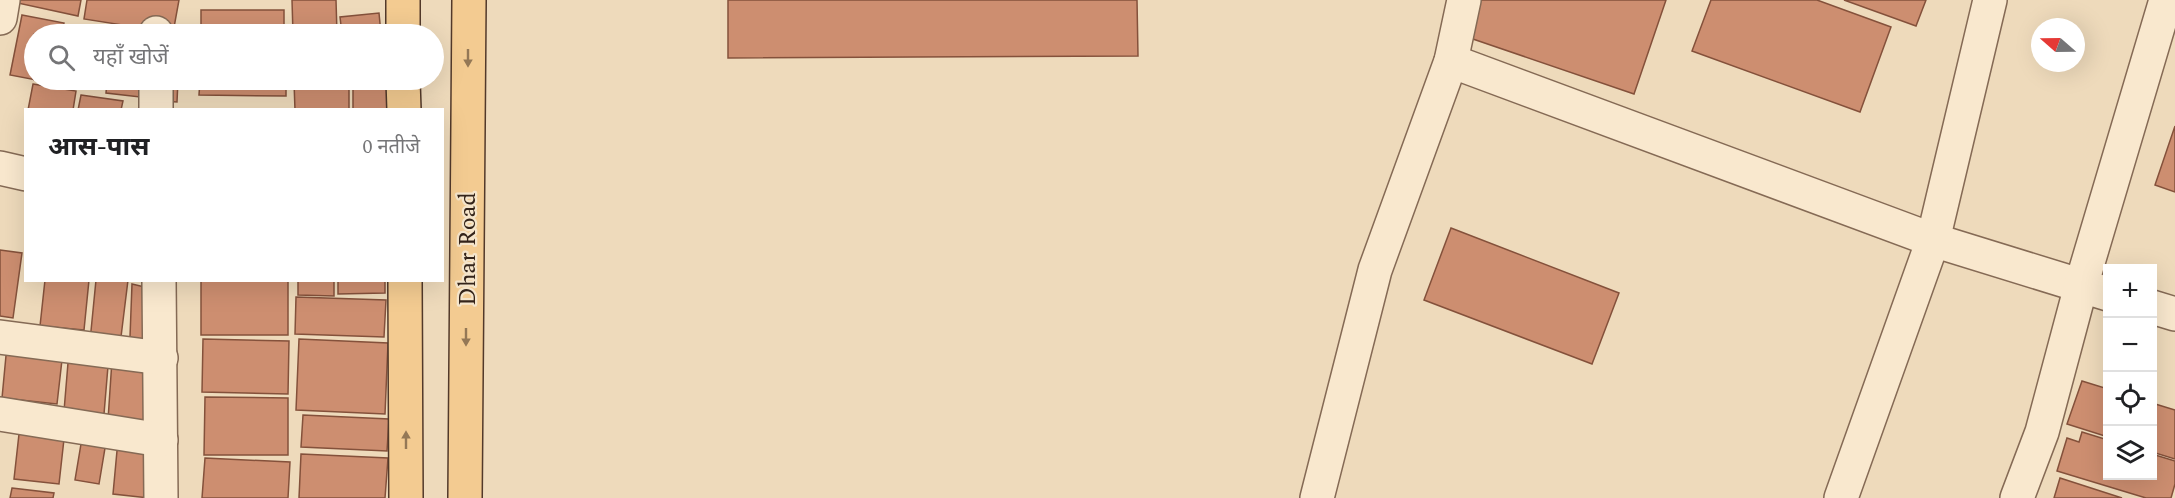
<!DOCTYPE html>
<html lang="hi">
<meta charset="utf-8">
<style>
body{margin:0;font-family:Spectral,"Noto Sans Devanagari",serif;background:#f6f6f6;color:#202124}
.controls{position:absolute;right:18px;bottom:18px;display:grid;overflow:hidden;border-radius:0px;box-shadow:0 6px 24px #0002}
.controls button{width:54px;height:54px;display:grid;place-items:center;padding:0;border:0;border-bottom:2px solid #e0e0e0;background:#fff;color:#202124;font:30px sans-serif}
.compass{position:absolute;left:2031px;top:18px;width:54px;height:54px;border-radius:50%;background:#fff;box-shadow:0 6px 24px #0002;rotate:290deg}
.list{margin:0;padding:0;list-style:none}
h2{display:flex;justify-content:space-between;align-items:center;height:78px;margin:0;padding:0 24px;font-size:26px}
h2 small{font-size:20px;font-weight:400;color:#757577}
.icon{flex:none;width:33px;height:33px;fill:none;stroke:currentColor;stroke-width:2;stroke-linecap:round;stroke-linejoin:round}
.map{position:relative;flex:none;width:2175px;height:498px;overflow:hidden}
.search{position:absolute;background:#fff;box-shadow:0 6px 24px #0002;left:24px;top:24px;width:420px;height:66px;display:flex;align-items:center;gap:15px;box-sizing:border-box;padding:0 21px;border-radius:33px;color:#757577;font-size:22px}
.panel{position:absolute;background:#fff;box-shadow:0 6px 24px #0002;left:24px;top:108px;width:420px;height:174px;border-radius:0px}
.map>svg:first-child{display:block}
.building{fill:#cd8e70;stroke:#84513b;stroke-width:1.5}
.lines{fill:none;stroke-linecap:round;stroke-linejoin:round}
.minor-casing{stroke:#856a55;stroke-width:36}
.major-casing{stroke:#52392a;stroke-width:36}
.minor{stroke:#f9e8ce;stroke-width:33}
.major{stroke:#f3cb91;stroke-width:33}
.oneway{fill:#947856}
.labels{text-anchor:middle;stroke-width:4.5;stroke-linejoin:round;paint-order:stroke}
.street-label{font-size:24px;fill:#34241a;stroke:#f5e5cb}
</style>
<div class="map">
<svg width="2175" height="498" viewBox="0 0 2175 498">
<rect width="100%" height="100%" fill="#eedabb"/>
<g class="building">
<polygon points="13,0 81,0 78,16 13,2"/>
<polygon points="87,0 179,0 173,33 84,19"/>
<polygon points="292,0 336,0 337,34 293,34"/>
<polygon points="728,0 1137,0 1138,56 728,58"/>
<polygon points="1480,0 1666,0 1634,94 1467,37"/>
<polygon points="1711,0 1817,0 1891,27 1860,112 1692,51"/>
<polygon points="1844,0 1926,0 1916,26"/>
<rect x="201" y="10" width="83" height="24"/>
<polygon points="379,13 381,34 342,34 340,17"/>
<polygon points="22,15 64,23 61,34 34,34 34,80 53,80 52,83 10,75"/>
<polygon points="69,25 110,33 110,34 67,34"/>
<polygon points="59,80 101,80 100,89 59,82"/>
<polygon points="107,80 142,80 140,97 106,93"/>
<polygon points="147,80 178,80 177,102 146,100"/>
<polygon points="200,80 286,80 286,96 199,95"/>
<rect x="353" y="80" width="35" height="30"/>
<polygon points="349,81 349,110 295,110 294,82"/>
<polygon points="33,84 76,91 73,110 28,110"/>
<polygon points="81,95 123,101 121,110 78,110"/>
<polygon points="2175,126 2175,192 2155,185"/>
<polygon points="1451,228 1619,293 1592,364 1424,300"/>
<polygon points="0,250 22,253 13,318 0,316"/>
<polygon points="45,280 89,280 84,330 40,326"/>
<polygon points="96,280 128,280 120,345 90,341"/>
<polygon points="298,280 334,280 334,296 298,295"/>
<polygon points="338,280 385,280 385,293 338,294"/>
<rect x="201" y="281" width="87" height="54"/>
<polygon points="132,284 153,289 152,345 130,337"/>
<polygon points="296,297 386,300 384,337 295,334"/>
<polygon points="203,339 289,341 288,394 202,392"/>
<polygon points="299,339 388,343 385,414 296,410"/>
<polygon points="7,345 63,351 57,404 2,398"/>
<polygon points="69,351 109,354 104,414 64,411"/>
<polygon points="112,360 148,362 145,422 108,420"/>
<polygon points="2082,381 2108,389 2108,437 2067,424"/>
<polygon points="205,397 288,398 288,455 204,455"/>
<polygon points="2152,403 2175,410 2175,459 2152,452"/>
<polygon points="303,415 389,419 387,451 301,447"/>
<polygon points="20,425 65,430 59,484 14,479"/>
<polygon points="83,432 107,436 99,484 75,480"/>
<polygon points="2082,432 2108,440 2108,476 2152,476 2152,454 2175,461 2175,484 2171,498 2146,498 2057,471 2067,438 2079,442"/>
<polygon points="118,440 154,444 149,498 113,494"/>
<polygon points="301,454 388,458 385,498 299,498"/>
<polygon points="205,458 290,462 288,498 202,498"/>
<polygon points="2060,478 2122,498 2054,498"/>
<polygon points="12,488 54,493 53,498 10,498"/>
</g>
<g class="lines">
<defs>
<g id="minor">
<polyline points="0,18 3,0"/>
<polyline points="156,33 156,34"/>
<polyline points="1451,61 1933,240 2108,294"/>
<polyline points="156,80 156,110"/>
<polyline points="0,168 26,174"/>
<polyline points="159,280 161,498"/>
<polyline points="2152,307 2175,314"/>
<polyline points="0,337 161,358"/>
<polyline points="0,414 161,440"/>
<polyline points="1317,498 1375,270 1451,61 1464,0"/>
<polyline points="1841,498 1933,240 1990,0"/>
<polyline points="2017,498 2042,432 2081,286 2166,0"/>
</g>
<g id="major">
<polyline points="403,0 403,34"/>
<polyline points="403,80 404,110"/>
<polyline points="405,280 406,498"/>
<polyline points="465,498 469,0"/>
</g>
</defs>
<use href="#minor" class="minor-casing"/>
<use href="#major" class="major-casing"/>
<use href="#minor" class="minor"/>
<use href="#major" class="major"/>
</g>
<defs><path id="oneway-solid" d="M-6-.8H1V-3.2L6.5 0L1 3.2V.8H-6Z" transform="scale(1.5)"/></defs>
<g class="oneway">
<use href="#oneway-solid" transform="translate(468 58) rotate(90)"/>
<use href="#oneway-solid" transform="translate(466 337) rotate(90)"/>
<use href="#oneway-solid" transform="translate(406 440) rotate(-90)"/>
</g>
<g class="labels">
<g class="street-label">
<text transform="translate(467 249) rotate(-90)" y="8">Dhar Road</text>
</g>
</g>
</svg>
<div class="controls">
<button>+</button>
<button>−</button>
<button><svg class="icon" aria-label="locate" viewBox="0 0 24 24"><circle cx="12" cy="12" r="6"/><path d="M12 2v4M12 18v4M2 12h4M18 12h4"/></svg></button>
<button><svg class="icon" aria-label="layers" viewBox="0 0 24 24"><path d="M12 4l9 5-9 5-9-5zM3 14l9 5 9-5"/></svg></button>
</div>
<svg class="compass" viewBox="-18 -18 36 36"><path d="M0-13l5 13h-10z" fill="#e53935"/><path d="M0 13l5-13h-10z" fill="#757577"/></svg>
<div class="search"><svg class="icon" aria-label="search" viewBox="0 0 24 24"><circle cx="10" cy="10" r="6"/><path d="M15 15l6 6"/></svg>यहाँ खोजें</div>
<section class="panel">
<h2>आस-पास<small>0 नतीजे</small></h2>
<ul class="list">
</ul>
</section>
</div>
